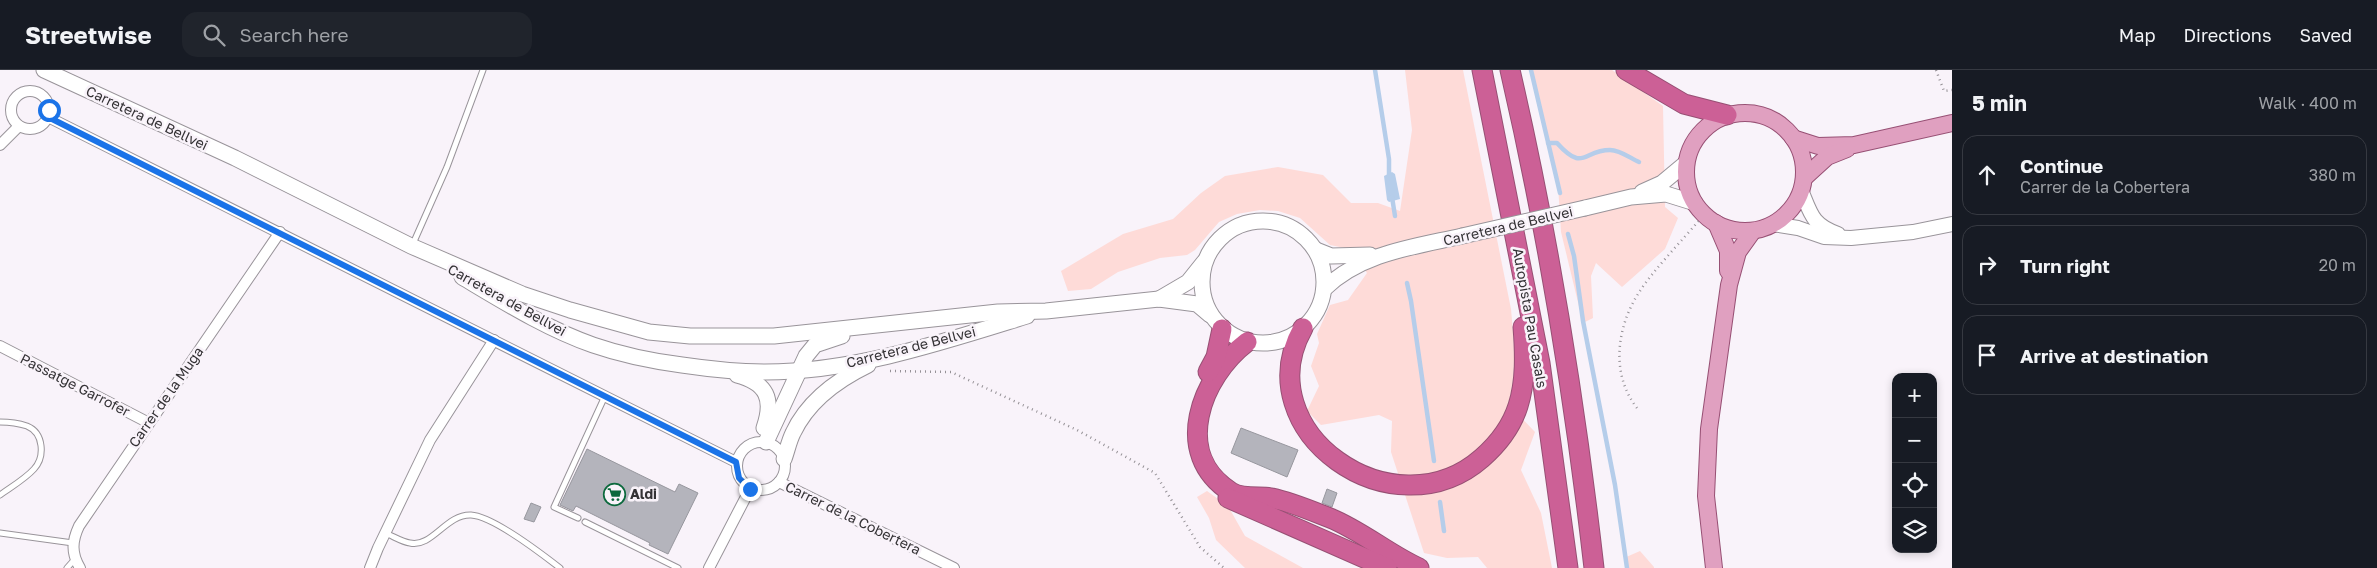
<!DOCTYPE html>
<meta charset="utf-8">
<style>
body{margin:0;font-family:"Golos Text",sans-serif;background:#20242c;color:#f1f3f6}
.controls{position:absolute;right:15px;bottom:15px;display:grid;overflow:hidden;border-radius:10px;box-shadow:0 2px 8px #0003}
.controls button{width:45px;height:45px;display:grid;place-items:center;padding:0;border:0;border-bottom:1px solid #363941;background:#171b24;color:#f1f3f6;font:25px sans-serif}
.stop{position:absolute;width:15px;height:15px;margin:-11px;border:4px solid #1a73e8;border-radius:50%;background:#fff}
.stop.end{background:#1a73e8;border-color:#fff;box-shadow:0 1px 5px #0008}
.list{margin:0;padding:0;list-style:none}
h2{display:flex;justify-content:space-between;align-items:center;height:65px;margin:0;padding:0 20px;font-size:21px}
h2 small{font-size:16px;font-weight:400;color:#9ea1a6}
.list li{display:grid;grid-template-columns:32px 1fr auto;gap:15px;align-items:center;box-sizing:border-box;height:80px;margin:0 10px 10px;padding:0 10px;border:1px solid #363941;border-radius:15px}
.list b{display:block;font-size:19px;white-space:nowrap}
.list p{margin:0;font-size:16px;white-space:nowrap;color:#9ea1a6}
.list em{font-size:16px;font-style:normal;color:#9ea1a6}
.icon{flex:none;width:28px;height:28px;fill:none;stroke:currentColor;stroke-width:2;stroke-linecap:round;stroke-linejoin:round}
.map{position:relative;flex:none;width:1952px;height:498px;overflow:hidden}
header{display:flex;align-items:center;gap:30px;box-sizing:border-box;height:70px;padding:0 25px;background:#171b24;border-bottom:1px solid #363941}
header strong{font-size:24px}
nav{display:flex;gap:28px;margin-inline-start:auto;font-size:18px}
.search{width:350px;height:45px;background:#20242c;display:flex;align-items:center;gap:12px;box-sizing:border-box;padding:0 18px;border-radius:15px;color:#9ea1a6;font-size:19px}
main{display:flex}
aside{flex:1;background:#171b24}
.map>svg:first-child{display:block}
.green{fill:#fedbd8}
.water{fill:#b5cdea}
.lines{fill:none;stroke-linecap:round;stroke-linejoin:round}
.stream{stroke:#b5cdea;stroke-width:4.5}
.building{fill:#b4b4bc;stroke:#97979e}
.service-casing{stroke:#99949a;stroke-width:7}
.minor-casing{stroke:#99949a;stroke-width:12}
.tertiary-casing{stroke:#99949a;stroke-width:16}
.secondary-casing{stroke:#99949a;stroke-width:17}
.primary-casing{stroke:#975074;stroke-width:18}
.motorway-casing{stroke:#975074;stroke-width:21}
.path{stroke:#959196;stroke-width:2.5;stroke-dasharray:1 4;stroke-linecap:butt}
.service{stroke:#fff;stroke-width:5}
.minor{stroke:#fff;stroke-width:10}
.tertiary{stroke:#fff;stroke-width:14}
.secondary{stroke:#fff;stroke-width:15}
.primary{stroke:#e0a0c0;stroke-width:16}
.motorway{stroke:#cc6096;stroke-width:19}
.secondary-bridge-casing{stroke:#99949a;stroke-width:17;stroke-linecap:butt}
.secondary-bridge{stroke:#fff;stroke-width:15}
.route{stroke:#1a73e8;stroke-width:6}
.labels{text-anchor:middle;stroke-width:5;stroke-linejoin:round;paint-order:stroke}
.street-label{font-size:14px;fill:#343235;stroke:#f9f3fa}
.poi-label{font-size:14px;font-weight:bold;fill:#343235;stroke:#f9f3fa;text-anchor:start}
</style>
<header>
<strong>Streetwise</strong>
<div class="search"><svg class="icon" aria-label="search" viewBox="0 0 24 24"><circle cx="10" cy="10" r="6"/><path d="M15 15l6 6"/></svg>Search here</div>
<nav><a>Map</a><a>Directions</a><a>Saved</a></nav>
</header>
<main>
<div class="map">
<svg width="1952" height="498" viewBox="0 0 1952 498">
<rect width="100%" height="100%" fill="#f9f3fa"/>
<g class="green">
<path d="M1405 0H1463L1511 239C1514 272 1517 302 1508 334L1535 362 1521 400 1541 443 1552 498H1487L1478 487 1447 488 1424 483 1391 382 1392 351 1379 345 1321 355 1307 341 1319 316 1311 296 1319 273 1317 264 1330 235 1348 230 1367 203 1350 179 1330 175 1300 148 1278 141 1260 140 1237 144 1219 152 1195 180 1187 185 1160 188 1118 202 1091 219 1068 221 1061 201 1123 164 1173 149 1201 123 1225 106 1278 97 1323 105 1351 133H1378L1400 141 1412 60Z"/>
<polygon points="1532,0 1612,0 1663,36 1665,137 1678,148 1665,179 1622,217 1596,193 1591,206 1593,248 1583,253 1561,162 1558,115"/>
<polygon points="1207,421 1228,436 1245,466 1303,498 1245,498 1216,470 1209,448 1197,427"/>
<polygon points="1640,481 1654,497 1654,498 1626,498 1624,488"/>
</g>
<polygon class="water" points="1392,102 1395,104 1400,129 1389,132 1387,130 1384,106"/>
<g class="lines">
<g class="stream">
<polyline points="1375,0 1389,89 1389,108"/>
<polyline points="1531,0 1560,123"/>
<path d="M1548 73H1557C1584 103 1583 80 1610 80 1620 80 1630 88 1639 92"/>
<polyline points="1392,127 1395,146"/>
<polyline points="1568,164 1574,186 1583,251 1615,415 1627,498"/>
<polyline points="1407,213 1411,231 1434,391"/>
<polyline points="1440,432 1444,461"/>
</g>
</g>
<g class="building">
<polygon points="1241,358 1298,380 1287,407 1231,383"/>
<polygon points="587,379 675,422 679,414 698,423 668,484 649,475 650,473 576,436 573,441 560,435"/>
<polygon points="1327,419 1337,423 1332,437 1322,433"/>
<polygon points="531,433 541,437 534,452 524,449"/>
</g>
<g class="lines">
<defs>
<g id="service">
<polyline points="412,176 447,97 483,0"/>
<path d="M0 352C9 352 18 353 27 356 44 363 45 387 34 399 25 409 11 417 0 425"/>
<polyline points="578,448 554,437 605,326"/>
<polyline points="585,452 678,498"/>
<polyline points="0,463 73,473"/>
<path d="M385 463C393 466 402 472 410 473 432 478 446 444 471 445 492 446 542 484 560 498"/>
<polyline points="67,498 75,489"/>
</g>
<g id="minor">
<circle cx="30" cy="40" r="19"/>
<polyline points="48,47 736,392"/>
<polyline points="0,75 19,56"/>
<polyline points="0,276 149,353"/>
<circle cx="761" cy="396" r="24"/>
<polyline points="779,412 954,498"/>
<path d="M80 498C71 483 72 471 79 456L280 162"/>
<polyline points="370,498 378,478 430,370 494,270"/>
<polyline points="709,498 750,419"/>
</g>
<g id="tertiary">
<path d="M1801 120C1811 144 1812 155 1838 164"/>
<polyline points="1773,154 1798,158 1824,167 1851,168 1913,162 1952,154"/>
</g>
<g id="secondary">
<polyline points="44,0 235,88 411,176 522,224 570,240 649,262 690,266 774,266 998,242 1046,241 1159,229 1197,234 1210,245"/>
<polyline points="1642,122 1662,113 1686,93"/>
<polyline points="1585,138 1631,127 1666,124 1695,133"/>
<circle cx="1263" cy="212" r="61"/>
<polyline points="1316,180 1331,186 1370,185"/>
<path d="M462 207C504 232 547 259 593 275 622 285 651 291 682 295 709 299 737 302 765 302 854 302 943 272 1027 246"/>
<path d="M1324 219C1361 183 1413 177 1462 166"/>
<polyline points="1159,229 1188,212 1204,192"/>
<path d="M737 305C767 313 774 329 764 358"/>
<polyline points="766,372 806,286 815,275 842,266"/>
<path d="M784 389C787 381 789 371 793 363 808 331 837 310 868 295"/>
</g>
<g id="primary">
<circle cx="1745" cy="102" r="59"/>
<polyline points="1793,68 1818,76 1854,75 1952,53"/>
<polyline points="1804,108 1827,87 1847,79"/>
<polyline points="1716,153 1728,181 1728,201"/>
<polyline points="1714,498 1706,426 1709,359 1729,215 1738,182 1753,161"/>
</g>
<g id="motorway">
<polyline points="1482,0 1540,293 1568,498"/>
<path d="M1510 0C1548 164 1575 331 1594 498"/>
<polyline points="1626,0 1684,34 1727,45"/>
<path d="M1303 258C1245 361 1393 466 1482 388 1498 374 1511 358 1518 336 1526 311 1525 283 1523 257"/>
<path d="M1247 272C1201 307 1171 384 1231 422 1242 429 1260 426 1272 428 1291 432 1312 441 1330 448 1362 461 1388 484 1419 498"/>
<polyline points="1208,302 1216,287 1222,259"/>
<polyline points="1228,428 1387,498"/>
</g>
</defs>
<use href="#service" class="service-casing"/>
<use href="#minor" class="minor-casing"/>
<use href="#tertiary" class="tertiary-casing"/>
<use href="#secondary" class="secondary-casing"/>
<use href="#primary" class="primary-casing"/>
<use href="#motorway" class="motorway-casing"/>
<g class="path">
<polyline points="1936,0 1944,21 1952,20"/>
<polyline points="890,301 951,302 1077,360 1155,403 1200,477 1224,498"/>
<path d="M1637 338C1611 305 1616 259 1638 224 1653 200 1682 171 1701 148"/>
</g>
<use href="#service" class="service"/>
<use href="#minor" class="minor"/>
<use href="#tertiary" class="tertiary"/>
<use href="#secondary" class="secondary"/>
<use href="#primary" class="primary"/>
<use href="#motorway" class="motorway"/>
<defs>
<polyline id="secondary-bridge" points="1462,166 1585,138"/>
</defs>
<use href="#secondary-bridge" class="secondary-bridge-casing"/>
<use href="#secondary-bridge" class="secondary-bridge"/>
</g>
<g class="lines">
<polyline class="route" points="49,40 48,47 736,392 739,408 750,419"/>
</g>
<defs>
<symbol id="supermarket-ring" viewBox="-11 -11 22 22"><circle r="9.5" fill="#f9f3fa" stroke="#0c693d" stroke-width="1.5"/><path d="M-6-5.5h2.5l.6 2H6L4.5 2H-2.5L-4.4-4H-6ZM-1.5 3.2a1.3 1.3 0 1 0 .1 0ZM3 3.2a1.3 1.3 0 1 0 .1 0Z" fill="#0c693d"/></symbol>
</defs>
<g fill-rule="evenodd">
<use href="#supermarket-ring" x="602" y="412" width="25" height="25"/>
</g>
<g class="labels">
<g class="street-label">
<text transform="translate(147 48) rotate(25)" y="5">Carretera de Bellvei</text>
<text transform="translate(1508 156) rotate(-13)" y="5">Carretera de Bellvei</text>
<text transform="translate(507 230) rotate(29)" y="5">Carretera de Bellvei</text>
<text transform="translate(1530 248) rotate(80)" y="5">Autopista Pau Casals</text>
<text transform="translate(911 277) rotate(-14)" y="5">Carretera de Bellvei</text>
<text transform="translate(75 315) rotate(27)" y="5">Passatge Garrofer</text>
<text transform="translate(166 327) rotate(-55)" y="5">Carrer de la Muga</text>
<text transform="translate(853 448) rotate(26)" y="5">Carrer de la Cobertera</text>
</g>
<g class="poi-label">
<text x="630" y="429">Aldi</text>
</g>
</g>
</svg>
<div class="controls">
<button>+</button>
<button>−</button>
<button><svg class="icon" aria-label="locate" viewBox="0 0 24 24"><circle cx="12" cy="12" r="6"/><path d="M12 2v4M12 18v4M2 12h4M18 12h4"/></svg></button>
<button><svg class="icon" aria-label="layers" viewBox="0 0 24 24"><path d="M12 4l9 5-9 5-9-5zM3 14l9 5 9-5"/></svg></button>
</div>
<div class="stop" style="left:49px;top:40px"></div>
<div class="stop end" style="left:750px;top:419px"></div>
</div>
<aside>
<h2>5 min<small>Walk · 400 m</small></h2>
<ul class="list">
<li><svg class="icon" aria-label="ahead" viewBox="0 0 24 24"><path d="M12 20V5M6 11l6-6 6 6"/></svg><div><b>Continue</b><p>Carrer de la Cobertera</p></div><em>380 m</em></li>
<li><svg class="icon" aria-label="right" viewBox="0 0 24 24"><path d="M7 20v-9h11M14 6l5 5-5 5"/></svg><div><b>Turn right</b></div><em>20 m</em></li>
<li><svg class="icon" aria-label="arrive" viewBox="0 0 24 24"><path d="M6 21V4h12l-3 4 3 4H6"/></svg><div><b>Arrive at destination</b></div></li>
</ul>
</aside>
</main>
